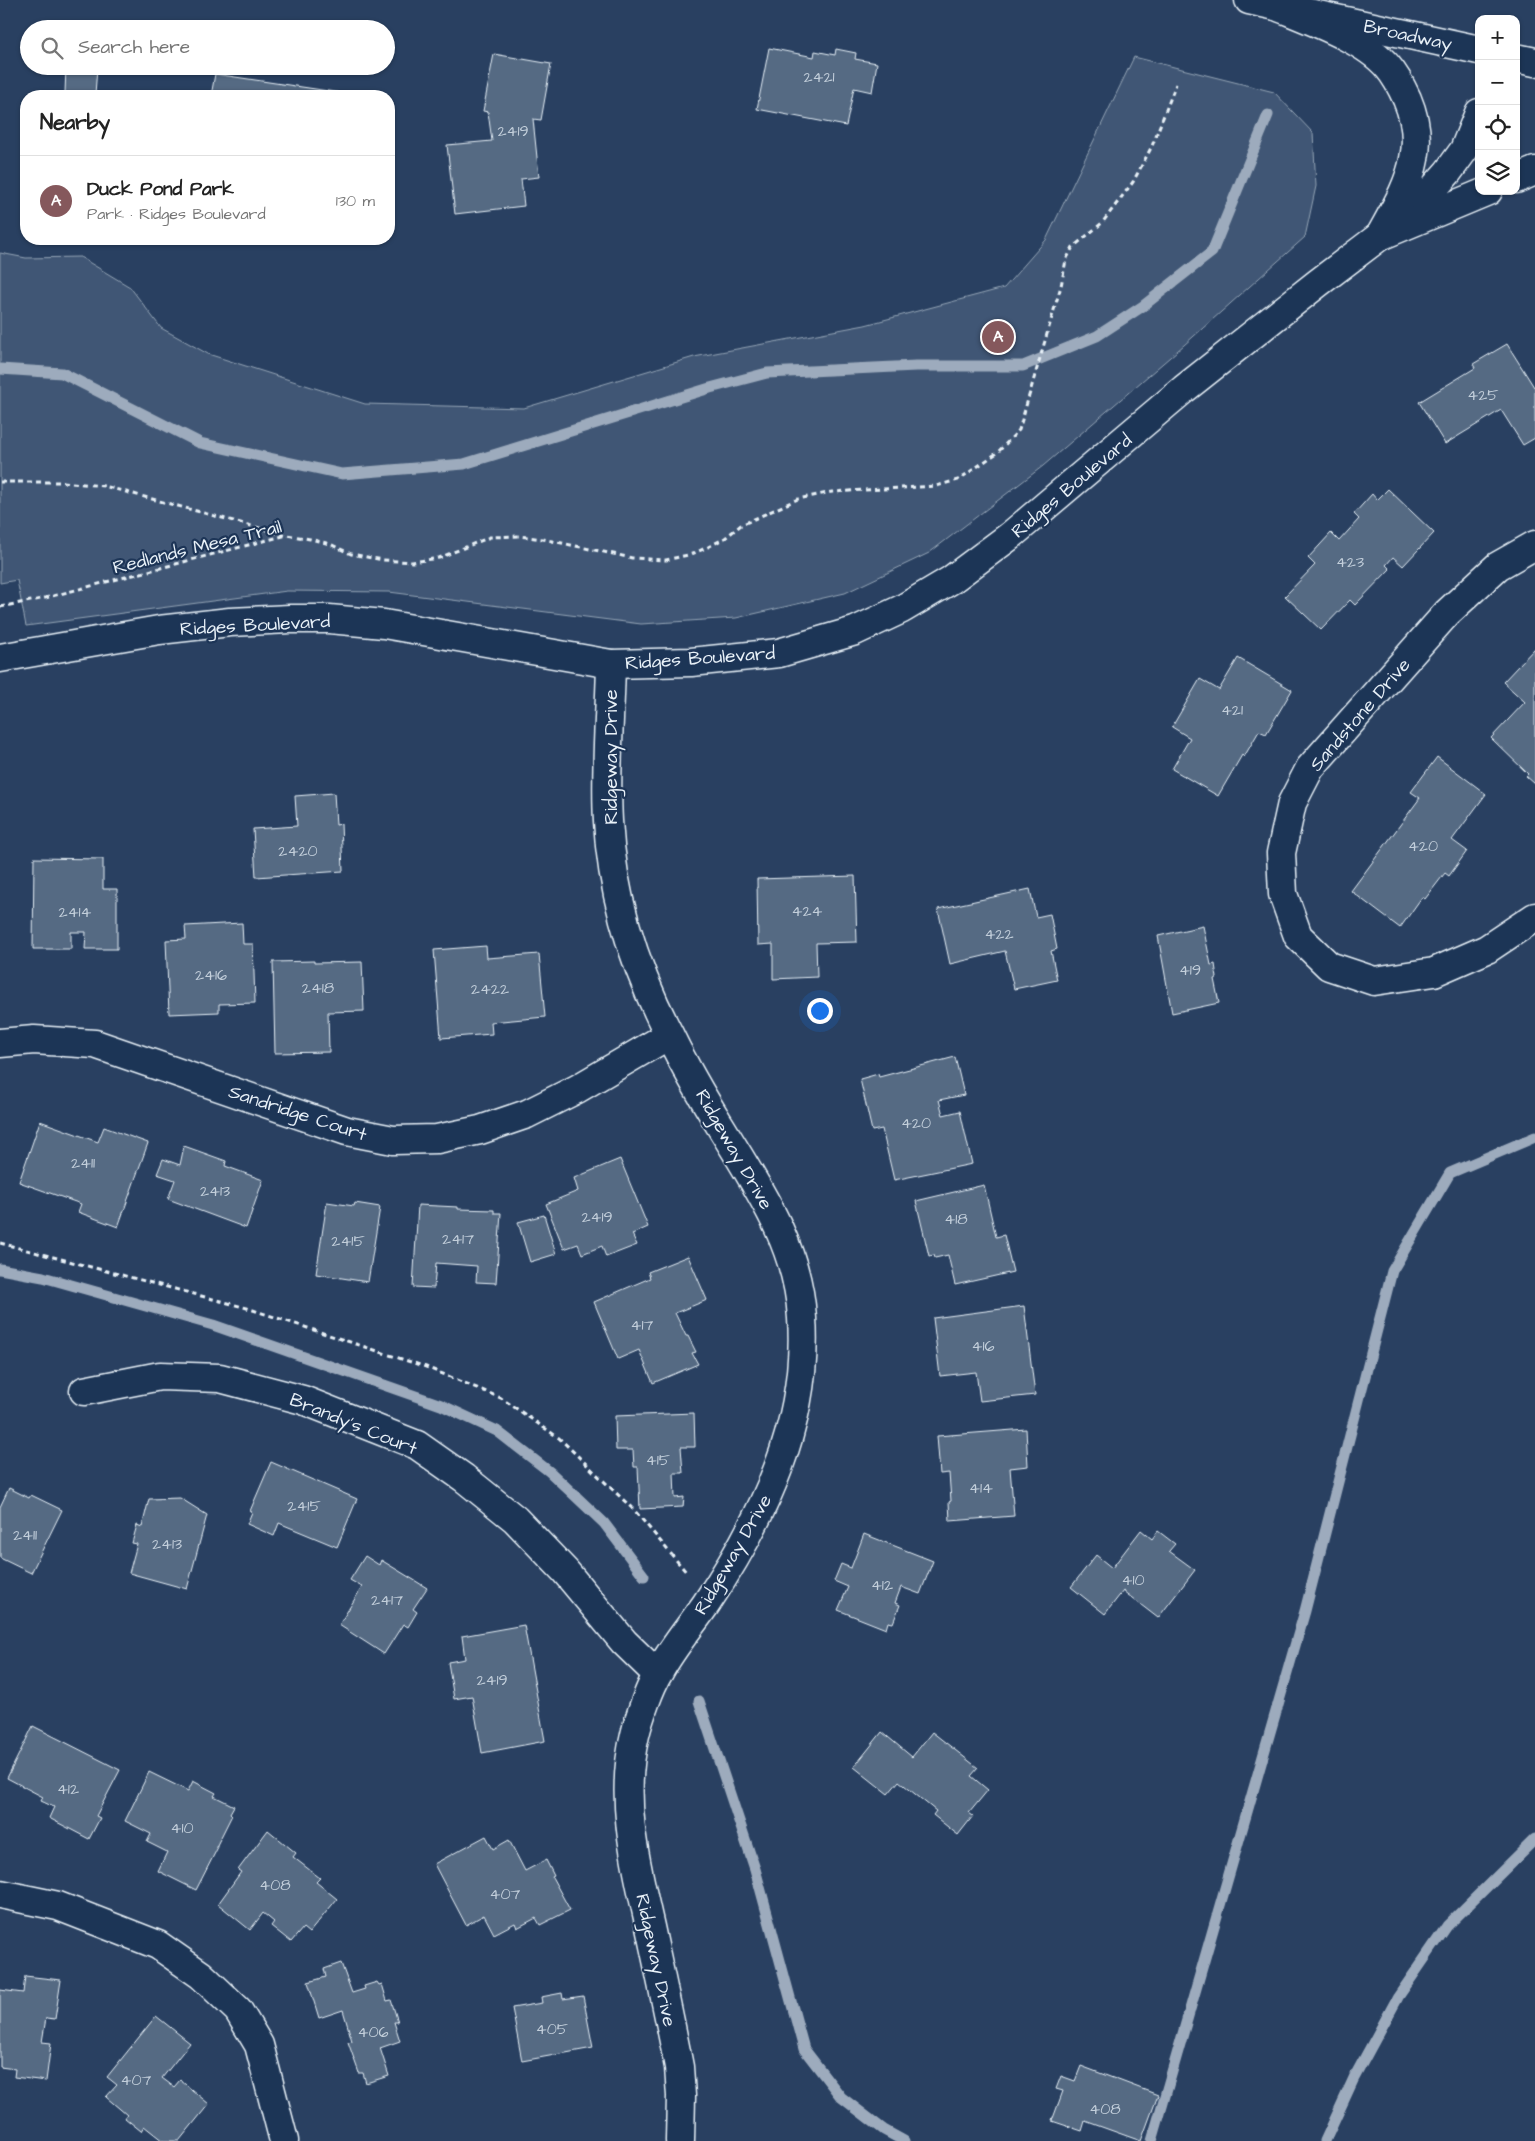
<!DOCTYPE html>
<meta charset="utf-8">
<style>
body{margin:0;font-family:"Architects Daughter",sans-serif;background:#f2f2f2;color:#222}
.controls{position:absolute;right:15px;top:15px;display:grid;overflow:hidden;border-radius:10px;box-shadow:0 1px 4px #0004}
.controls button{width:45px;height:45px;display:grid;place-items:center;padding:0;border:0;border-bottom:1px solid #e0e0e0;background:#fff;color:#222;font:25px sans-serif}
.you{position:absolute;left:819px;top:1010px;width:18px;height:18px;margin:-12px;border:4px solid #fff;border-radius:50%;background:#1a73e8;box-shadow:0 0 0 8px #1a73e833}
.badge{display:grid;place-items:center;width:32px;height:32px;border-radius:50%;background:#85585c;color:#fff;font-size:16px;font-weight:700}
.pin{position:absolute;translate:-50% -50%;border:2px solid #fff;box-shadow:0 1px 5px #0006}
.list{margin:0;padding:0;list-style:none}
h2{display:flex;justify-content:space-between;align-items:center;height:65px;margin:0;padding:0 20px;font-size:21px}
h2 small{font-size:16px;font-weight:400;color:#767676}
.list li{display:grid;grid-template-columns:32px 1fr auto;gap:15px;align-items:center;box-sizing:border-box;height:90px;padding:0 20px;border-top:1px solid #e0e0e0}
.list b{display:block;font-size:19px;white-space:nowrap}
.list p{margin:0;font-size:16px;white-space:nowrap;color:#767676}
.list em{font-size:16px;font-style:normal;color:#767676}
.icon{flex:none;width:28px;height:28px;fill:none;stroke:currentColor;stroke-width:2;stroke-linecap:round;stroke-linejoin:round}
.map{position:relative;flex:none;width:1535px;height:2141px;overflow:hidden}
.search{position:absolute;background:#fff;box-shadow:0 1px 4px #0004;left:20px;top:20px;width:375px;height:55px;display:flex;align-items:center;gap:12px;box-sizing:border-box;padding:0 18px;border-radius:28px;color:#767676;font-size:19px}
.panel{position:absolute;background:#fff;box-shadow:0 1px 4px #0004;left:20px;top:90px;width:375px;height:155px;border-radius:20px}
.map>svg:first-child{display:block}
.green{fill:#415774;stroke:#94a4b6}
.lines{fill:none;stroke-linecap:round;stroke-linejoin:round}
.stream{stroke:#9dabbd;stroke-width:11}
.building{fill:#556a83;stroke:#e8f1f8}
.minor-casing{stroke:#e8f1f8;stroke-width:31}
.tertiary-casing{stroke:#e8f1f8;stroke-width:31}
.primary-casing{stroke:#e8f1f8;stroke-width:31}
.path{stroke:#e8f1f8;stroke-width:3;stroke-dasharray:5 4;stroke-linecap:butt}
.minor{stroke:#1d3557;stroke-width:28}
.tertiary{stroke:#1d3557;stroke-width:28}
.primary{stroke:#1d3557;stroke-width:28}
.labels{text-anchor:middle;stroke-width:4.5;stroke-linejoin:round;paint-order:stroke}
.number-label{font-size:16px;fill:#c3cfdb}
.street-label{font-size:19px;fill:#e8f1f8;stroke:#1d3557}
</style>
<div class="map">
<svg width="1535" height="2141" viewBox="0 0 1535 2141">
<rect width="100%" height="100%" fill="#294061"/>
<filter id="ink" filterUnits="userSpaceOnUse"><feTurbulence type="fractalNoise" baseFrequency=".02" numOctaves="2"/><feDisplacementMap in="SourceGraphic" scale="10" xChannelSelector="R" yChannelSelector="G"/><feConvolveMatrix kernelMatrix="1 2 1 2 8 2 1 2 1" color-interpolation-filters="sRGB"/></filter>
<g filter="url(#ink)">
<polygon class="green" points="1134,57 1274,92 1313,133 1316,186 1305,237 1184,345 1043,466 929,553 845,593 736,618 641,624 389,592 287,591 26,626 17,580 0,583 0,253 26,258 80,257 130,287 161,328 208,354 365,404 524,408 694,357 865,325 1004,288 1046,240"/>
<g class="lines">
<g class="stream">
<polyline points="0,369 62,373 200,443 342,474 464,464 710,388 767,373 916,366 1023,366 1097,336 1143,306 1212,252 1268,115"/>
<polyline points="0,1269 43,1277 213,1325 441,1405 497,1431 550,1472 604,1523 644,1576"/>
<polyline points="699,1701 755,1869 804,2049 841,2097 884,2130 904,2141"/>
<polyline points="1152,2141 1305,1611 1392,1271 1450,1173 1535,1137"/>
<polyline points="1325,2141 1354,2078 1398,1997 1447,1926 1535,1839"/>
</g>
</g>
<g class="building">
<polygon points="769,48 814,57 815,51 835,55 836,49 856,53 855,59 877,63 872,92 854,88 846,126 757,109"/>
<polygon points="494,54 551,64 541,120 533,119 539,177 521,179 524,206 455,214 447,145 492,141 488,112 483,111"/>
<polygon points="66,66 97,68 95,94 65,93"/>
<polygon points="215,74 362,96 211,96"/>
<polygon points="1507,344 1534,387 1535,386 1535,438 1523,445 1501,410 1445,444 1419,402 1475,368 1473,364"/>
<polygon points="1388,489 1434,533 1403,566 1393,557 1386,565 1390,569 1355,605 1350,600 1321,630 1285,596 1315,565 1308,558 1331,533 1339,541 1359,519 1354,514 1372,494 1377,500"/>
<polygon points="1535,648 1535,784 1526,776 1528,774 1491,738 1525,702 1503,682"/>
<polygon points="1238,658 1292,690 1266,734 1259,731 1244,757 1242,755 1218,796 1172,769 1190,738 1172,727 1200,679 1219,690"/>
<polygon points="1437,757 1486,794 1452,840 1467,851 1449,876 1445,873 1425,899 1422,897 1400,928 1351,891 1420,798 1411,792"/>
<polygon points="334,793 336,825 341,824 343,871 256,877 253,829 297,826 295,796"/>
<polygon points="34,858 103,859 103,889 117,889 117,949 85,949 86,932 71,932 71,949 33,949"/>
<polygon points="855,876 857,942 816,943 817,977 773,979 773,944 758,945 757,879"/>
<polygon points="1030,889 1036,917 1050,914 1057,949 1051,951 1057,980 1014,989 1005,951 950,964 938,909"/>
<polygon points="242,923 243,944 253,944 255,1003 219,1004 219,1012 169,1014 166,940 186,939 185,926"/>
<polygon points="1203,926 1211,965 1215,964 1217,978 1214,979 1219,1003 1172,1013 1158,936"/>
<polygon points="486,946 487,958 539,954 545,1017 491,1022 492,1034 441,1038 434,950"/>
<polygon points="314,961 314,963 362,962 364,1011 328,1012 329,1052 275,1053 273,962"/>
<polygon points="955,1057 964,1095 939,1100 943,1115 960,1111 972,1164 894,1180 882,1129 872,1131 860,1079 878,1074 879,1077"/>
<polygon points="40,1121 98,1142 104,1127 148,1143 118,1227 78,1212 81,1204 19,1182"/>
<polygon points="184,1146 226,1161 225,1166 263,1180 246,1228 168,1199 175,1180 157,1174 163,1159 180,1165"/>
<polygon points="620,1159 648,1227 632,1234 637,1245 606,1257 602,1246 582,1254 578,1244 564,1249 546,1204 578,1191 574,1178"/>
<polygon points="984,1185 996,1237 1004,1235 1013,1272 955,1285 948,1255 935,1258 934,1255 929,1256 916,1201"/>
<polygon points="327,1202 354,1206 355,1203 380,1207 368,1282 316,1274"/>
<polygon points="418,1205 458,1207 458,1209 494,1210 494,1213 501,1213 496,1283 476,1282 477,1266 436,1263 434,1288 413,1287"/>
<polygon points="544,1215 556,1254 530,1262 518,1222"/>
<polygon points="688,1256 707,1300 675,1313 686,1336 688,1336 696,1352 692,1353 698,1364 653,1383 639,1350 618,1359 594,1302 650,1278 648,1272"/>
<polygon points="1024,1306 1035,1395 980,1401 976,1372 940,1376 933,1318"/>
<polygon points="694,1413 695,1447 681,1447 683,1473 674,1473 675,1498 684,1497 683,1507 640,1509 638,1467 634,1467 633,1450 616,1450 615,1416"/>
<polygon points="1026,1429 1028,1466 1010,1468 1014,1516 950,1521 949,1502 951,1501 949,1473 940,1474 937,1436"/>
<polygon points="271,1462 357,1499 337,1547 279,1523 274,1536 247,1524 252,1512 250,1511"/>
<polygon points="9,1488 29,1498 31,1495 62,1510 31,1573 0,1558 0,1507"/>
<polygon points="180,1498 207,1515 187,1589 129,1573 137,1544 132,1543 137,1525 142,1527 149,1499"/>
<polygon points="1141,1530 1152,1539 1158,1531 1175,1544 1169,1551 1195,1570 1158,1618 1123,1591 1105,1614 1071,1587 1096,1555 1112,1568"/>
<polygon points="864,1534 933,1561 920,1594 901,1587 895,1603 900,1605 893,1623 888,1622 886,1629 838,1610 848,1587 834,1581 841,1564 851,1568"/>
<polygon points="365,1556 379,1565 381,1560 427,1588 413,1609 417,1612 408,1627 403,1624 384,1654 339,1625 362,1587 350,1580"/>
<polygon points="524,1625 545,1741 482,1753 472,1696 454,1699 448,1662 465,1659 462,1636"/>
<polygon points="33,1726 120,1770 96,1816 100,1818 89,1839 49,1818 54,1807 41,1801 43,1797 7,1778"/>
<polygon points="882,1732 912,1757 932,1732 978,1768 971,1776 988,1790 969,1813 973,1816 958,1835 933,1815 936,1811 899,1781 888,1794 854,1767"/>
<polygon points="149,1772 188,1791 193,1781 216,1793 214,1796 234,1806 230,1813 232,1815 216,1847 218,1847 196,1890 158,1871 167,1852 147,1842 151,1834 125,1821"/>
<polygon points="268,1830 296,1853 293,1857 320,1878 316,1882 337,1899 309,1933 303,1928 291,1942 271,1926 274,1922 263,1913 250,1930 218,1904 241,1872 238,1870"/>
<polygon points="486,1836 493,1849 509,1840 525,1871 546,1860 554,1876 552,1877 570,1910 540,1925 536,1918 517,1928 515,1923 494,1934 484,1915 466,1925 434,1864"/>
<polygon points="341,1963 352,1993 365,1989 364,1986 377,1982 379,1985 382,1984 387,2001 391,2000 398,2022 394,2022 400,2041 380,2048 389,2076 366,2083 363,2073 359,2073 348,2042 352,2041 343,2010 319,2018 308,1982 326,1977 324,1969"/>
<polygon points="25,1976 61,1980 55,2019 46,2018 42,2042 51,2043 46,2081 14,2077 15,2069 0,2067 0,1990 23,1993"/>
<polygon points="562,1993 563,1999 583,1996 593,2048 522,2061 512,2008 542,2003 541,1997"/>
<polygon points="156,2016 190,2043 162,2078 174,2087 180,2080 209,2104 179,2141 163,2141 144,2126 141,2131 125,2118 127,2115 106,2097 117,2085 107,2077"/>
<polygon points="1081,2066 1158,2095 1141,2141 1085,2121 1082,2131 1052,2121 1063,2091 1056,2089 1061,2076 1075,2081"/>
</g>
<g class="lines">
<defs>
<g id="minor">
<polyline points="1535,545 1498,566 1447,613 1310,768 1292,803 1281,853 1283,894 1298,936 1329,966 1374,981 1434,972 1487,949 1535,917"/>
<polyline points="0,1043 34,1040 95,1044 347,1131 393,1140 437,1139 480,1130 527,1114 577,1089 669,1035"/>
<polyline points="84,1391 160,1376 220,1378 303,1400 417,1445 464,1478 515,1519 565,1571 624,1642 657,1674"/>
<polyline points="0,1894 58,1906 158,1945 201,1975 238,2010 259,2045 284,2141"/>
</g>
<g id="tertiary">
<polyline points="0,658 159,630 230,622 290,619 329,619 384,624 611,664 691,662 779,653 855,631 902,609 951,580 1010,536 1184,389 1318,283 1380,236 1433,189 1448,172 1464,150 1479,113"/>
<path d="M611 664C610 716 605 769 608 821 612 896 635 969 670 1036 685 1067 703 1098 721 1127 758 1188 798 1245 802 1318 809 1423 763 1519 706 1604 690 1627 672 1648 659 1672 650 1686 639 1718 635 1735 619 1799 636 1865 650 1927 660 1974 670 2020 679 2067L681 2096 680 2141"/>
</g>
<g id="primary">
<polyline points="1249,0 1479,50"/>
<path d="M1274 5C1307 19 1365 39 1388 67 1396 76 1402 88 1407 99 1415 118 1418 140 1414 159 1409 187 1393 212 1380 236"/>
<polyline points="1516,58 1535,62"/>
<polyline points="1516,179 1535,171"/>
<polyline points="1380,236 1488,191"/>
</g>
</defs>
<use href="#minor" class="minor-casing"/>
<use href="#tertiary" class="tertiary-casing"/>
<use href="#primary" class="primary-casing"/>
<g class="path">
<polyline points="0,482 62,482 104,486 285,535"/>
<polyline points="0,607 41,599 287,535 310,539 330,544 351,554 383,560 412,562 439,558 490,537 519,536 543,539 632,558 666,560 692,554 708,547 725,538 741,525 798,499 832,492 936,486 958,480 997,453 1019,430 1061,286 1066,260 1073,247 1102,223 1133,182 1152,146 1176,84"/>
<polyline points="0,1243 247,1308 426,1367 501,1398 559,1438 635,1511 687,1573"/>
</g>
<use href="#minor" class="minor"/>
<use href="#tertiary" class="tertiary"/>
<use href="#primary" class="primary"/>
</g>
</g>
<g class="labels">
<g class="number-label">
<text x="819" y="82">2421</text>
<text x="513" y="136">2419</text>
<text x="1483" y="400">425</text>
<text x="1350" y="567">423</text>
<text x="1232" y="715">421</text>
<text x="1423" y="851">420</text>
<text x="298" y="856">2420</text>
<text x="807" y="916">424</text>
<text x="75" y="917">2414</text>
<text x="999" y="939">422</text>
<text x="1190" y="975">419</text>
<text x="211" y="980">2416</text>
<text x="318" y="993">2418</text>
<text x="490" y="994">2422</text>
<text x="916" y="1128">420</text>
<text x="83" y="1168">2411</text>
<text x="215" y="1196">2413</text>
<text x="597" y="1222">2419</text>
<text x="956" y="1224">418</text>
<text x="458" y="1244">2417</text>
<text x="348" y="1246">2415</text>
<text x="642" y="1330">417</text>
<text x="983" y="1351">416</text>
<text x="658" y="1465">415</text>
<text x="981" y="1493">414</text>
<text x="304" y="1511">2415</text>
<text x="25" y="1540">2411</text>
<text x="167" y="1549">2413</text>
<text x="1133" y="1585">410</text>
<text x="882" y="1590">412</text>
<text x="387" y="1605">2417</text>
<text x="492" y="1685">2419</text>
<text x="68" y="1794">412</text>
<text x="182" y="1833">410</text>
<text x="275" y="1890">408</text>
<text x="505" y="1899">407</text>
<text x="552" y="2034">405</text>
<text x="373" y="2037">406</text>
<text x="136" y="2085">407</text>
<text x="1105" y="2114">408</text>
</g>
<g class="street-label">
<text transform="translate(1408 34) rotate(12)" y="7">Broadway</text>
<text transform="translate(1071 485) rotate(-40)" y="7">Ridges Boulevard</text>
<text transform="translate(197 546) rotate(-14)" y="7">Redlands Mesa Trail</text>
<text transform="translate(255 624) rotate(-3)" y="7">Ridges Boulevard</text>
<text transform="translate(700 657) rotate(-4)" y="7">Ridges Boulevard</text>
<text transform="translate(1359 714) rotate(-49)" y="7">Sandstone Drive</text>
<text transform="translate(610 757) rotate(-90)" y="7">Ridgeway Drive</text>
<text transform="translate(298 1112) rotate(18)" y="7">Sandridge Court</text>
<text transform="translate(735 1149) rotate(60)" y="7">Ridgeway Drive</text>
<text transform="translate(354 1423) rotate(22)" y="7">Brandy's Court</text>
<text transform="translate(732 1554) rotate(-60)" y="7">Ridgeway Drive</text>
<text transform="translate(657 1960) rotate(78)" y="7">Ridgeway Drive</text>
</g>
</g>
</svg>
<div class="controls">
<button>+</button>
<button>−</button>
<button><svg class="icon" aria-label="locate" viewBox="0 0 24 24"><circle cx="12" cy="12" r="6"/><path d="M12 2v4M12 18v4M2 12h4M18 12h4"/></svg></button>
<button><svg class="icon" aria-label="layers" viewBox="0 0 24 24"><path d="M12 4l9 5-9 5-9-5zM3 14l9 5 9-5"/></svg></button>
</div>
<div class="you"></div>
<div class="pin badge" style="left:998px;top:337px">A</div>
<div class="search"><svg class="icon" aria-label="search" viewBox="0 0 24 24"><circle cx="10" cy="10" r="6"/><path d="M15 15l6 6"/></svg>Search here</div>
<section class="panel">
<h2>Nearby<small></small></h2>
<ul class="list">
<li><span class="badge">A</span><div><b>Duck Pond Park</b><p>Park · Ridges Boulevard</p></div><em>130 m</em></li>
</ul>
</section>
</div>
